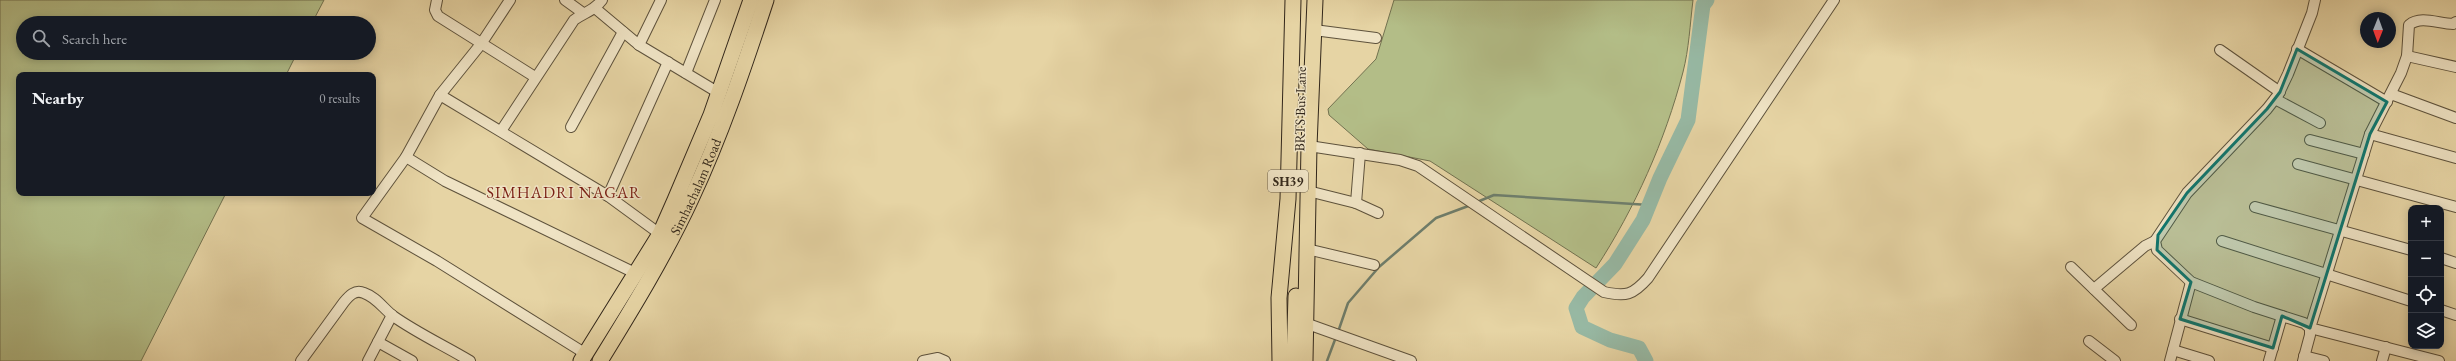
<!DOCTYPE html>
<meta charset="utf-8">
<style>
body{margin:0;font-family:"EB Garamond",serif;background:#242831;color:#f1f3f6}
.controls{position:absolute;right:12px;bottom:12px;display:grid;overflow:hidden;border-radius:8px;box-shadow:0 2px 10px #0003}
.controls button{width:36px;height:36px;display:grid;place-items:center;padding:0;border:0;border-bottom:1px solid #363941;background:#171b24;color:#f1f3f6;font:20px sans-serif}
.compass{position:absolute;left:2360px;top:12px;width:36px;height:36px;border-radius:50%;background:#171b24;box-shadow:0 2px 10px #0003;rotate:181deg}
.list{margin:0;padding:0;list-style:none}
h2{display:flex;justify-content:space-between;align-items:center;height:52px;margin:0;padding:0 16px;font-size:17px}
h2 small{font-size:13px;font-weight:400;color:#9ea1a6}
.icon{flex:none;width:22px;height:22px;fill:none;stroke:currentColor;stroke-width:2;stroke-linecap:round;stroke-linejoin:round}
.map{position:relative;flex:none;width:2456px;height:361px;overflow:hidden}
.search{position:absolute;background:#171b24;box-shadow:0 2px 10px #0003;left:16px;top:16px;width:360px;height:44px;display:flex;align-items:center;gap:10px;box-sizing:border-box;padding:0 14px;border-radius:22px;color:#9ea1a6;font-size:15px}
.panel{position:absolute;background:#171b24;box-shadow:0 2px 10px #0003;left:16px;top:72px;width:360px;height:124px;border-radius:8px}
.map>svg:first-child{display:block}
.green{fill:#b3bd87;stroke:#727250}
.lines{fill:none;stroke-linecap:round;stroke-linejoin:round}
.stream{stroke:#6e7e6c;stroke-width:2.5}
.river{stroke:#97b8a3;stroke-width:15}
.minor-casing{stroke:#5e523c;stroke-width:12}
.primary-casing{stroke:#31261a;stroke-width:17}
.minor{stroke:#efe3c4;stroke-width:10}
.primary{stroke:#e6d4a4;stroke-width:15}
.marked{fill:#0f766e;fill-opacity:0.2;stroke:#0f766e;stroke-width:3;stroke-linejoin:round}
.labels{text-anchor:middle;stroke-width:3;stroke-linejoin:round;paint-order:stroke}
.shield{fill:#efe3c4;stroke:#6a5f4d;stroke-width:1}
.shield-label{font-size:13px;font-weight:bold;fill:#31261a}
.street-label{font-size:14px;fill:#31261a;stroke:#efe3c4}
.quarter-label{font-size:16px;letter-spacing:1px;fill:#7a1f14;stroke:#efe3c4}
</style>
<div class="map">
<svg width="2456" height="361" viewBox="0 0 2456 361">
<rect width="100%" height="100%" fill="#e6d4a4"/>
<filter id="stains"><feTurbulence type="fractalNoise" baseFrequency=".005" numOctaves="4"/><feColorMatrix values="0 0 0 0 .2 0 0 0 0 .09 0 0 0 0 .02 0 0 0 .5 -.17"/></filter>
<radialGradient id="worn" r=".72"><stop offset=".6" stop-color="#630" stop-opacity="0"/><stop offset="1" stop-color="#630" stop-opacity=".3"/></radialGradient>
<g class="green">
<polygon points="0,0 324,0 312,23 23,23 23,53 297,53 286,75 19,75 19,193 226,193 141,361 0,361"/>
<path d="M1394 0H1693C1690 24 1689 49 1683 72 1665 141 1635 208 1596 268L1430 161 1368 149 1329 115 1328 109 1376 59Z"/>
</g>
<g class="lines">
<g class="stream">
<polyline points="1477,202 1494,195 1649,205"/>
<polyline points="1338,332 1348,303 1379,267 1436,218 1471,205"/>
<polyline points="1327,361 1336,337"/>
</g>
<polyline class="river" points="1646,361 1639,348 1610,340 1582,327 1576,308 1583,297 1615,264 1643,220 1660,178 1688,120 1703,5 1707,0"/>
<defs>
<g id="minor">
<polyline points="437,0 435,10 438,16 535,77"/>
<polyline points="510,0 481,44 440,95 406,157 362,218 437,261 586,354"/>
<polyline points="565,0 583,13"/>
<polyline points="661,0 639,45 719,93"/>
<polyline points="596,9 639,45"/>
<polyline points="1314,30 1376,38"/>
<polyline points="2297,49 2387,102"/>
<polyline points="2220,50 2280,92"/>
<polyline points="2407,56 2456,67"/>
<polyline points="686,73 715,0"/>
<polyline points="2391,94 2456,118"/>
<polyline points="440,95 608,196 660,234"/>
<polyline points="2275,99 2320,123"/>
<polyline points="571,127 623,32"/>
<path d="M501 131 574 20C585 12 594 11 602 0"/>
<polyline points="2370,134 2456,158"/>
<polyline points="2310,140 2364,154"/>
<path d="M1309 146 1400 160 1418 166 1604 292C1626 297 1633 295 1648 278L1834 0"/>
<polyline points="406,157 445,181 635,273"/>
<polyline points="2298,164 2456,207"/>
<polyline points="1308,191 1356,203 1378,213"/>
<polyline points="608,196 668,62"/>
<polyline points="1356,203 1360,153"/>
<polyline points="2255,207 2411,250"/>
<polyline points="2222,241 2411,301"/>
<polyline points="1307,249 1374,265"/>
<polyline points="2441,258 2456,263"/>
<polyline points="2071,267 2131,325"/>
<polyline points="2094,289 2145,246 2155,241"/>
<polyline points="2441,310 2456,315"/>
<polyline points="2180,319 2273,348"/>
<polyline points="1305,323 1411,361"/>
<polyline points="2089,341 2115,361"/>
<polyline points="378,342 412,361"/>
<polyline points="2173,350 2209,361"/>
<polyline points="2304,356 2324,361"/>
<path d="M301 361 344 302C349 296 355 289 364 293 376 297 383 308 393 316 417 333 445 346 470 361"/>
<polyline points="368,361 392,315"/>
<polyline points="923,361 938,358 945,361"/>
<polyline points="2170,361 2191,282"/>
<polyline points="2269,361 2282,316"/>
<polyline points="2303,361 2310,335 2310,328 2304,323 2254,307 2191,282 2157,250 2155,241 2187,193 2267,109 2278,95 2288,74 2312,13 2315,0"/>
<polyline points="2382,361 2386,347"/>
<path d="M2439 361 2310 328 2370 134 2401 73 2407 56 2409 25C2421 15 2439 24 2453 24L2456 22"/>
</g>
<g id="primary">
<polyline points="581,361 660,234 675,200 711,115 751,0"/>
<path id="s1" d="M600 361C632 309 665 255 691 199 721 135 744 67 766 0"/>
<polyline points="1280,361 1279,298 1288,199 1293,0"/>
<polyline points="1294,361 1296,296"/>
<polyline points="1305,361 1309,146 1315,0"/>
</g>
</defs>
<use href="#minor" class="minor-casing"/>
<use href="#primary" class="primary-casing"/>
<use href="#minor" class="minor"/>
<use href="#primary" class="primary"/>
</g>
<path class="marked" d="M2297 49 2387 102 2370 134 2310 328 2282 316 2273 348 2180 319 2191 282 2157 250 2158 235 2187 193 2267 109 2280 92Z"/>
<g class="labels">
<rect class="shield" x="1268" y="170" width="40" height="22" rx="3"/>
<g class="shield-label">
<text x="1288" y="186">SH39</text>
</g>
<g class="street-label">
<text transform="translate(1300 109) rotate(-89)" y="5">BRTS Bus Lane</text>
<text dy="5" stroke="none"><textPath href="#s1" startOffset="199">Simhachalam Road</textPath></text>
</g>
<g class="quarter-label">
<text x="564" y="198">SIMHADRI NAGAR</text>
</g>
</g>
<rect width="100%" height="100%" filter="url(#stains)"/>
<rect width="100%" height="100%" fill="url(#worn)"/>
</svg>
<div class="controls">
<button>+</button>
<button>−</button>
<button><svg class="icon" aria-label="locate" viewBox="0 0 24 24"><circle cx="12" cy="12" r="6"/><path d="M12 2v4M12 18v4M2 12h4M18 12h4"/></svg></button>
<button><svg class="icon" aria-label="layers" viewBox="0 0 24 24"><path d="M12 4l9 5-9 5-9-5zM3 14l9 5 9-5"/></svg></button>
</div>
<svg class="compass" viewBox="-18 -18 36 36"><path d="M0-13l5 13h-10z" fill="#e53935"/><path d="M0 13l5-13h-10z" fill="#9ea1a6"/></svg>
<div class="search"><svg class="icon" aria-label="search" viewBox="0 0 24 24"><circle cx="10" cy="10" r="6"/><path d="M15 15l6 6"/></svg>Search here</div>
<section class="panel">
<h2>Nearby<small>0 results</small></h2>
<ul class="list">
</ul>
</section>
</div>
